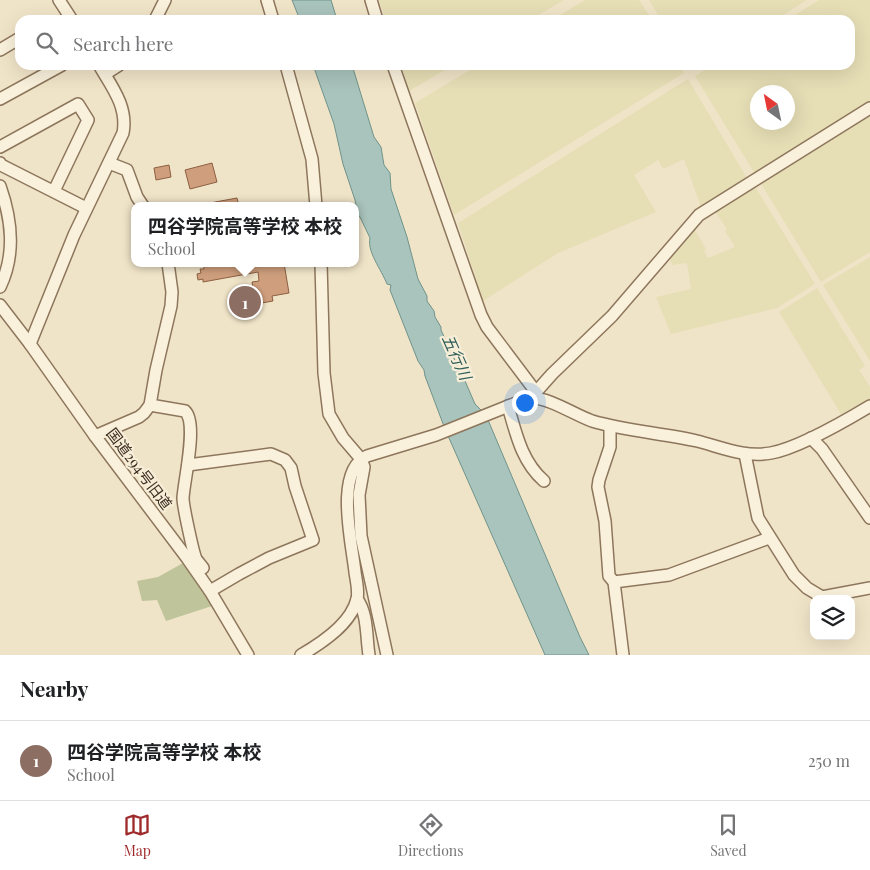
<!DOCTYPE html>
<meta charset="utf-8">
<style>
body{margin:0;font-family:"Playfair Display","Noto Sans JP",serif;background:#f2f2f2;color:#202124}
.controls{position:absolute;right:15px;bottom:15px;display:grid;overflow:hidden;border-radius:10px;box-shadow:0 5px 20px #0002}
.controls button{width:45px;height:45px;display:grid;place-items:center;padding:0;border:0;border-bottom:1px solid #e0e0e0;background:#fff;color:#202124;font:25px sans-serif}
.compass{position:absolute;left:750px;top:85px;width:45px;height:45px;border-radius:50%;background:#fff;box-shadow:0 5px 20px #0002;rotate:327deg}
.you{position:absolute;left:524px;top:402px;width:18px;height:18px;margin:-12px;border:4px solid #fff;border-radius:50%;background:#1a73e8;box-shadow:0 0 0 8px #1a73e833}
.badge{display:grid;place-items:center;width:32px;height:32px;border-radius:50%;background:#9e2a2b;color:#fff;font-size:16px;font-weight:700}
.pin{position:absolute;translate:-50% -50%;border:2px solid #fff;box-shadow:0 1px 5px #0006}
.popup{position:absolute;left:131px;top:202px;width:228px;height:65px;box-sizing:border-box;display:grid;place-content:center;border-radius:10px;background:#fff;filter:drop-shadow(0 1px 4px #0005);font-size:16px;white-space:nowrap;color:#757577}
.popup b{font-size:19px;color:#202124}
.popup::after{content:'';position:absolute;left:50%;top:100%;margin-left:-10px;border:10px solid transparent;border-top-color:#fff}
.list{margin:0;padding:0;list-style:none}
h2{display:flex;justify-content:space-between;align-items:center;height:65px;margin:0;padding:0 20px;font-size:21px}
h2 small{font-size:16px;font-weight:400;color:#757577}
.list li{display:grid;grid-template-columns:32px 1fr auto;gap:15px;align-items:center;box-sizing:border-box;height:80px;padding:0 20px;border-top:1px solid #e0e0e0}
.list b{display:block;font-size:19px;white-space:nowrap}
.list p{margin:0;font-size:16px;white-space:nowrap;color:#757577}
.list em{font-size:16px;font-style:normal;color:#757577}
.icon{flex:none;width:28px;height:28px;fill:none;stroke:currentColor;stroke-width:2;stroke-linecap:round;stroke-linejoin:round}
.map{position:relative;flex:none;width:870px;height:655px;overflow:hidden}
.search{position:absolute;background:#fff;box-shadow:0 5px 20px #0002;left:15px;right:15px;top:15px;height:55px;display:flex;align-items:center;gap:12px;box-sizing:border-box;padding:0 18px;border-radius:15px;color:#757577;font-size:19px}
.sheet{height:145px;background:#fff}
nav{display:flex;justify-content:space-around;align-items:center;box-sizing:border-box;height:70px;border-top:1px solid #e0e0e0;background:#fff;font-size:14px;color:#757577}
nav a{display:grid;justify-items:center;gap:2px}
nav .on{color:#9e2a2b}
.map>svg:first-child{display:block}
.farmland{fill:#e6deb5;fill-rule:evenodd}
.cemetery{fill:#bfc49a}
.water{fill:#a9c4bc;stroke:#6f938a}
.building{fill:#cf9f7d;stroke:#8d5f41}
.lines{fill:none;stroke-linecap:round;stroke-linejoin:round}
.minor-casing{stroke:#8d765c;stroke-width:14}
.minor{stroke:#faf1dc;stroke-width:11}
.labels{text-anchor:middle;stroke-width:4.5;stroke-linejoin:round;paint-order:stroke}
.street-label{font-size:15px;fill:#3d2e20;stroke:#f7eed8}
.water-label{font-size:16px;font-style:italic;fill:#2f5d5a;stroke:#f7eed8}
</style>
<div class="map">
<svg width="870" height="655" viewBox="0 0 870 655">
<rect width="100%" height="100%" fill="#f0e4c8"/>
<g class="farmland">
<polygon points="379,0 564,0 530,20 386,20"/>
<polygon points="585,0 639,0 652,20 552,20"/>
<polygon points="649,0 807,0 775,20 661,20"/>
<path d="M819 0H870V103L755 174 695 76 713 65H850V20H787ZM758 92H788V122H758Z"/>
<polygon points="401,65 453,65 409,91"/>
<polygon points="478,65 679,65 684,73 454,215 415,103"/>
<polygon points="688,79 747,178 701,207 684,159 663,169 658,160 634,175 656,212 558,253 483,301 458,223"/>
<polygon points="870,114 870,252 821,282 760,182"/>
<polygon points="754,185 815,284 777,308 671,334 656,297 691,289 687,263 672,265 669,255 693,227 706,249 704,251 708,258 735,247 725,231 727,229 714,210"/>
<polygon points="870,257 870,361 823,285"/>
<polygon points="817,288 865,366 859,370 870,387 870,399 841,414 779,312"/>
</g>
<polygon class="cemetery" points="183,563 212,606 166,621 157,600 142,601 137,581 158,577"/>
<g class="water">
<polygon points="292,0 331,0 337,20 300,20"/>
<path d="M313 65H352L374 137 381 147 384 165 390 173 391 189 407 237 418 279 427 296V301L434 311 435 317 441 327V330L457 365 462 374 475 404 483 412 488 420 580 637 589 655H545L445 429 425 376 424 370 418 361 390 290 391 285 387 284C381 269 367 252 370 238L360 217 355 215 357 211 355 200 343 164 334 124Z"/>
</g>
<g class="building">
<polygon points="212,163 217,182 190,189 185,170"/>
<polygon points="169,165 171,177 156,180 154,168"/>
<polygon points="237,198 239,206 199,206 199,205"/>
<polygon points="215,263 284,263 289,293 272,296 273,301 256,304 252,282 259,281 258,272 203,282 203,279 198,280 197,274 201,273 200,269 204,269 204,265"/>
</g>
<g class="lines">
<defs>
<g id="minor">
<polyline points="59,0 72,20"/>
<polyline points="267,0 273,20"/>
<polyline points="371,0 377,20"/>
<polyline points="155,20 165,0"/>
<polyline points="0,50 20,38"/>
<polyline points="286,65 312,159 316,206"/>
<polyline points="393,65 481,315 487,327 536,392"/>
<polyline points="105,74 119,65"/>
<polyline points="0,99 62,65"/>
<polyline points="0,147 78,104 88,120 54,191"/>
<polyline points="0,163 1,165 86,208"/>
<polyline points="109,163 127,170 137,197 143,206"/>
<path d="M0 186C12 220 16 254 0 287"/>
<polyline points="321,263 324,373 329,414 343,438 361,459 364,467 359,495 361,536 387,655"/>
<polyline points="0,305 30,344 95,436 187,558 210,591 248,655"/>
<path d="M30 344 74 235 123 133C128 107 112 87 99 65"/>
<polyline points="532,398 536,392 552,374 612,316 699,215 870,108"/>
<path d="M150 405 185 411C198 423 184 480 183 498 183 506 193 552 196 559 198 562 201 565 203 568"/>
<path d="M508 406C516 434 522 462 544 481"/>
<polyline points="610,426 610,447 599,480 598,487 605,521 609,576 614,582 623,655"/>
<polyline points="95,436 139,417 144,413 150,405 156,370 171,306 172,292 168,263"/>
<polyline points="811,438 822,449 870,518"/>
<polyline points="745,454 758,518 794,575 807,588 822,597 870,588"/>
<polyline points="188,465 271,454 285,460 291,468 295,486 313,540 269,558 239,574 210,591"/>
<polyline points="614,582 669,575 769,538"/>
<path d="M357 599C368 614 366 636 369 655"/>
<path d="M301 655C322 643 351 624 357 599 359 591 356 580 355 572 352 543 334 471 367 456L436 435 521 401C524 400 529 399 532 398 550 398 575 415 592 421 626 431 662 433 697 441 721 447 745 458 771 453 798 448 845 421 870 406"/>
</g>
</defs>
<use href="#minor" class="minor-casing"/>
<use href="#minor" class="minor"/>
</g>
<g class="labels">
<g class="street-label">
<text transform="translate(139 469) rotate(53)" y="5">国道294号旧道</text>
</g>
<g class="water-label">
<text transform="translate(457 357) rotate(66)" y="6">五行川</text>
</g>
</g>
</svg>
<div class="controls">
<button><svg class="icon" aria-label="layers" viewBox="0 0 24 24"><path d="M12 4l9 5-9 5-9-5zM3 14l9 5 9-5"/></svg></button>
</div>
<svg class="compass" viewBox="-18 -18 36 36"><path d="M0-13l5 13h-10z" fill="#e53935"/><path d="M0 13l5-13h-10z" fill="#757577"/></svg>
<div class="you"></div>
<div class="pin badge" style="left:245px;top:302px;background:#8d6e63">1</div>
<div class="popup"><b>四谷学院高等学校 本校</b>School</div>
<div class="search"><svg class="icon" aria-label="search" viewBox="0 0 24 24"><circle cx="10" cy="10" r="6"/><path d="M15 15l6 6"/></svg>Search here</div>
</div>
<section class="sheet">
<h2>Nearby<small></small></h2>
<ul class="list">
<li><span class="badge" style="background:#8d6e63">1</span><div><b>四谷学院高等学校 本校</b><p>School</p></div><em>250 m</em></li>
</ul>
</section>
<nav>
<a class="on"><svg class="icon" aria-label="map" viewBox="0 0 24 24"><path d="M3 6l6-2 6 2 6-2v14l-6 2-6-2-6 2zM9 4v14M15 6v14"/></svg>Map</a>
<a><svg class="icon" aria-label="directions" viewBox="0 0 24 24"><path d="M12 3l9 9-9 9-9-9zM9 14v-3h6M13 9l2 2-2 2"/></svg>Directions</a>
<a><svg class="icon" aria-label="saved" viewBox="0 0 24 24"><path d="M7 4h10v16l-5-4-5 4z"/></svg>Saved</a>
</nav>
